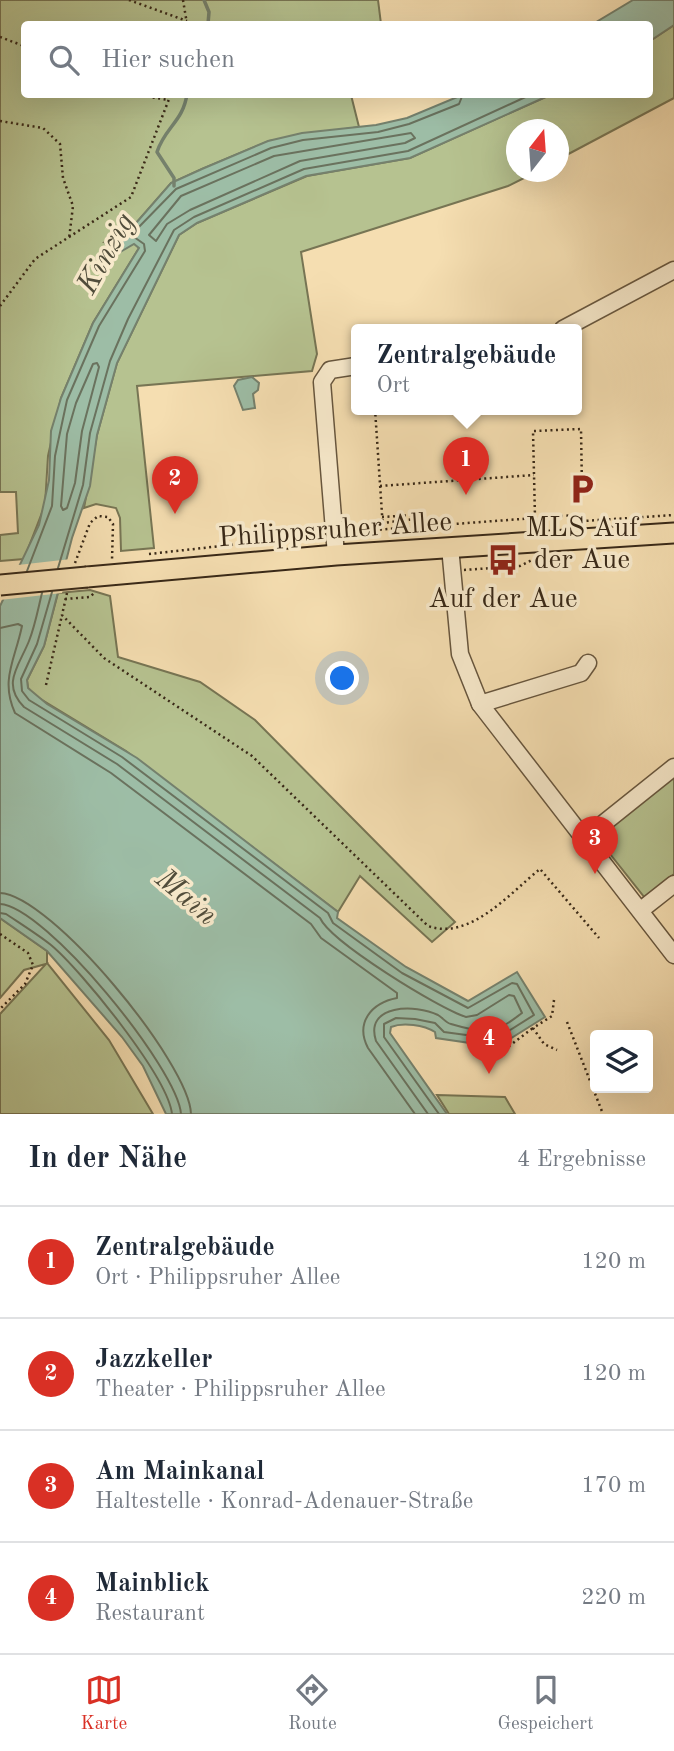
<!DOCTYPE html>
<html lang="de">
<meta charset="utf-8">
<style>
body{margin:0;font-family:"Old Standard TT",serif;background:#f2f2f3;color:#1f2937}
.controls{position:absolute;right:21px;bottom:21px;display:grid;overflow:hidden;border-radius:7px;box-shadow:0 7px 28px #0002}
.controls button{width:63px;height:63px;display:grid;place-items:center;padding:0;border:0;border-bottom:2px solid #e0e1e3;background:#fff;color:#1f2937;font:35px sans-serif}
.compass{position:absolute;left:506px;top:119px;width:63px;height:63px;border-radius:50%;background:#fff;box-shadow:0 7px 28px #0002;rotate:17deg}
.you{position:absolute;left:343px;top:679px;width:24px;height:24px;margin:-18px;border:5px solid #fff;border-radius:50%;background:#1a73e8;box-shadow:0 0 0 10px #1a73e833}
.badge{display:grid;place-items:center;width:46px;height:46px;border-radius:50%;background:#d93025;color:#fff;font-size:23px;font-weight:700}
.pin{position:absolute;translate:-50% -58px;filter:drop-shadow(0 2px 4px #0008)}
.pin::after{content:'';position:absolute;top:37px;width:24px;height:21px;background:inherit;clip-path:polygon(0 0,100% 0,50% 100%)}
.popup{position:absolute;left:351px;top:324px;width:231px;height:91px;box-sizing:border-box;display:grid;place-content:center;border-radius:7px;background:#fff;filter:drop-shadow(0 2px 5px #0005);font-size:23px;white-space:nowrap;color:#747a83}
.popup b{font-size:26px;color:#1f2937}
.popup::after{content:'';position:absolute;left:50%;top:100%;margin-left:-14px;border:14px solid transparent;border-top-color:#fff}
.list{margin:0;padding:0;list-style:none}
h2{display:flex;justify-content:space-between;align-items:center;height:91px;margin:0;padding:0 28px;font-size:30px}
h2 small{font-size:23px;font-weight:400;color:#747a83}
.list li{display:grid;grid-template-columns:46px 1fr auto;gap:21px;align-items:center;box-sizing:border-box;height:112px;padding:0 28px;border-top:2px solid #e0e1e3}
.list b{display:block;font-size:26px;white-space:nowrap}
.list p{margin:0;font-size:23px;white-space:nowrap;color:#747a83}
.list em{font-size:23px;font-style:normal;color:#747a83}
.icon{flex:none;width:38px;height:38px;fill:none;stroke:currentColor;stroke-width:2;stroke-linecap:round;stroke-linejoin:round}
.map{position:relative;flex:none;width:674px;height:1114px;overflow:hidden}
.search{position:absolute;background:#fff;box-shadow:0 7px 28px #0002;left:21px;right:21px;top:21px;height:77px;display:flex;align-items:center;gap:18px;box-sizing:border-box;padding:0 24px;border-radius:7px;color:#747a83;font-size:26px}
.sheet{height:539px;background:#fff}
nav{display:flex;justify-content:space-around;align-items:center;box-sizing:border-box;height:98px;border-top:2px solid #e0e1e3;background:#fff;font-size:19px;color:#747a83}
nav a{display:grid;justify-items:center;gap:4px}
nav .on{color:#d93025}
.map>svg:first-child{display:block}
.green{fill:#b6c290;stroke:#777554;stroke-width:2}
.water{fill:#9dbda6;stroke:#75816d;stroke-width:2}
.pier{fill:#f5deb1}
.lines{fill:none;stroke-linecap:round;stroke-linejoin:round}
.shore{stroke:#6a725e;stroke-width:2}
.stream{stroke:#75816d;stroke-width:3.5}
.minor-casing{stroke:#67563e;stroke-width:19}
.major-casing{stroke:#382817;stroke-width:23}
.path{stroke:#382817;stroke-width:2.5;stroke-dasharray:2 3.5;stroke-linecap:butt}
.minor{stroke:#f8eacc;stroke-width:16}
.major{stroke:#f5deb1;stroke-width:19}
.major-bridge-casing{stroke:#382817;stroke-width:23;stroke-linecap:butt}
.major-bridge{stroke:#f5deb1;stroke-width:19}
.labels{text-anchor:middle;stroke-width:7;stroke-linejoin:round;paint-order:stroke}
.poi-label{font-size:28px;fill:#382817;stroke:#f8eacc}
.street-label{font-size:28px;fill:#382817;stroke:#f8eacc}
.water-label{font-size:30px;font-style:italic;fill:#514d3b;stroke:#f8eacc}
</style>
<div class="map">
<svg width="674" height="1114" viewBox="0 0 674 1114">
<rect width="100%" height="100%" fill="#f5deb1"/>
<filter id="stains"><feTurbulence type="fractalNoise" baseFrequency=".00286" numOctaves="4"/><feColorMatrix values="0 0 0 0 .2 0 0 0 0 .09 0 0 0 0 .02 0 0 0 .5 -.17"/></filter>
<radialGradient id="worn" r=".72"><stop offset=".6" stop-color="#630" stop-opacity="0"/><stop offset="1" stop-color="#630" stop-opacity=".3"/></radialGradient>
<g class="green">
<polygon points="0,0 378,0 381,24 24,24 24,94 351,95 359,127 269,141 202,169 171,183 137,222 105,242 135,244 139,248 93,323 61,398 48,456 45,505 24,559 0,561 0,535 18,533 16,492 0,492"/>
<polygon points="674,25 674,98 559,159 558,130 516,130 516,172 536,172 508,186 301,252 317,354 312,371 137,386 154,548 121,551 120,518 116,508 96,504 84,508 97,435 117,363 179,235 197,223 307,176 410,158 550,95 650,94 650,41"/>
<polygon points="90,590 110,596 118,657 200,682 255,720 455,922 432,942 360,876 338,912 126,751 34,695 28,688 27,680 44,646 58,593"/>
<polygon points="674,772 674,874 645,898 595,835"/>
<polygon points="0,918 47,951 47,963 109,1040 153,1114 0,1114 0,1014 46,964 24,970 0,998"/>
<polygon points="437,1095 505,1097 515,1114 449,1114"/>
</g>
<g class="water">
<polygon points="633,0 674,0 674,25 650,41 650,24 593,24"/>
<path d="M462 95H550L410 158 306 176 197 223 179 235 117 363 97 435 90 486 72 538 44 646 27 680 28 688 47 704 137 758 338 912 337 918 406 967 468 1001 517 972 545 1017 497 1047 436 1038 435 1032C424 1025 403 1022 391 1027L390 1033 447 1114H166L143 1066 122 1037 47 951 0 918V606L39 525 49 480 51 431 61 398 93 323 139 248 134 244 115 255 105 243 137 222 171 183 202 169 268 141 302 133 376 125 407 118Z"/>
<polygon points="252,377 259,383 258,390 253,394 255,408 243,410 234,386 238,380"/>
</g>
<polygon class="pier" points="71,559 62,593 0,600 18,565"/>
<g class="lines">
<g class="shore">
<polygon points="411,133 415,138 405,143 300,161 190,210 167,224 156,241 149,235 181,196 274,156"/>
<polygon points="97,363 99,367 82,431 75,483 67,508 63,510 61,506 67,434 76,403 93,364"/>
<polyline points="58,568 83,485 90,433 110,361 128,319 174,230 194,217 304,169 408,151 532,94"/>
<polyline points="27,571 52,506 55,456 67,400 99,326 145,251 144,244 134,237 134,232 176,189 271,148 303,140 378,132 409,124 459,104 463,94"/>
<polyline points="52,592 37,644 21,679 22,691 29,700 122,757 328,913 333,923 402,973 468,1008 512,983 517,984 534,1015 496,1039 444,1032 435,1023 415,1019 396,1018 384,1024 384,1037 439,1114"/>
<path d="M42 593C38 609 35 626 29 641 19 666 1 684 24 707L117 764 320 918C331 942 438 1008 466 1017L477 1015 509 995 514 996 522 1013C515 1018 503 1028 494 1030 484 1033 461 1027 451 1024 446 1023 443 1018 438 1015 416 1004 364 1004 376 1041L428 1114"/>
<path d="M0 628 18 624 22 626C15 660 0 680 15 713L111 773 311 924 321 938 397 993V998C371 1003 355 1023 368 1048L415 1114"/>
<path d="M0 893C51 895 190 1064 191 1114"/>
<path d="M0 904C45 906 178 1069 181 1114"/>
<path d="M0 913 6 914C21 924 37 934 51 945 81 970 168 1077 172 1114"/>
</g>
<g class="stream">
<polyline points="204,0 209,12 208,24"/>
<path d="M174 186V178L157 152C165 127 183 122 187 94"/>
</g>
<defs>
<g id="minor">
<polyline points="563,329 674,270"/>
<polyline points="450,547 460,654 480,704 674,955"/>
<polyline points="336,555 322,382 330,370 356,366"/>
<polyline points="480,704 581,673 588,663"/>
<polyline points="584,839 674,767"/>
<polyline points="641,910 674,884"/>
</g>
<polyline id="major" points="87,577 336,555 674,533"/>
</defs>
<use href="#minor" class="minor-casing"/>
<use href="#major" class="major-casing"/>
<g class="path">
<polyline points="129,0 187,21"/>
<polyline points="183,0 187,24"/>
<polyline points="0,37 24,46"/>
<polyline points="131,94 169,100"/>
<polyline points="0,121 43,128 60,144 63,178 73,206 69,239"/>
<polyline points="0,306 35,259 131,197 171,94"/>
<polyline points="375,409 383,529"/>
<polyline points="380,486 534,475"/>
<polyline points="382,517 413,515 414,519 383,523"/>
<polyline points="535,518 533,431 581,429 582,489"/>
<polyline points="347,532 575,515 584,521 674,515"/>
<polyline points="149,554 320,535"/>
<polyline points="75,563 90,523 98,516 108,517 113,524 112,560"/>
<polyline points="464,570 520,566 536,558"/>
<path d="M67 593 62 615 104 658 252 756 428 926C470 941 510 893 540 869L599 938"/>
<polyline points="65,599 90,597 95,592"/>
<polyline points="46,685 62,615"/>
<polyline points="0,934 28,953 33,965 25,984 0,1009"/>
<polyline points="554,1000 552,1016 533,1028 544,1044 557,1050"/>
<polyline points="567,1022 603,1114"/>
<polyline points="500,1053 533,1028"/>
</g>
<use href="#minor" class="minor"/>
<use href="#major" class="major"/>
<defs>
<polyline id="major-bridge" points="0,585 87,577"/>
</defs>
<use href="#major-bridge" class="major-bridge-casing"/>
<use href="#major-bridge" class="major-bridge"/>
</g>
<defs>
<symbol id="parking-bare" viewBox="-9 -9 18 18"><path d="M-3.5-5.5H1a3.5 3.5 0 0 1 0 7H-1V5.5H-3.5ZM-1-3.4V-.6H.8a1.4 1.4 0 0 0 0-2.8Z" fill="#8f2418" stroke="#f8eacc" stroke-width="2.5" paint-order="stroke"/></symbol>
<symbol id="bus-bare" viewBox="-9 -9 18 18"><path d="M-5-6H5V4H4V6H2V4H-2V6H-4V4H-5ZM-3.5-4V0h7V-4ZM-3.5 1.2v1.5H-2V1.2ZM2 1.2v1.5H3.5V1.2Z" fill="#8f2418" stroke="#f8eacc" stroke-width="2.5" paint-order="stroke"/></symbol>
</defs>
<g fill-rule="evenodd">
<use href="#parking-bare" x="560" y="467" width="44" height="44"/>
<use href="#bus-bare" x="481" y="538" width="44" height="44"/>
</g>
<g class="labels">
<g class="poi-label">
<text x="582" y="536">MLS Auf<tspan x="582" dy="32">der Aue</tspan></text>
<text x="503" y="607">Auf der Aue</text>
</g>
<g class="street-label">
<text transform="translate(335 528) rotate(-4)" y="10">Philippsruher Allee</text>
</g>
<g class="water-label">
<text transform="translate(105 253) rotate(-61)" y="10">Kinzig</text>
<text transform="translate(187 896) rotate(40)" y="10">Main</text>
</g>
</g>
<rect width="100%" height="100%" filter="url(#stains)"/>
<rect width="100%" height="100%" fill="url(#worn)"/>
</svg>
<div class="controls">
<button><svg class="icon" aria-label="layers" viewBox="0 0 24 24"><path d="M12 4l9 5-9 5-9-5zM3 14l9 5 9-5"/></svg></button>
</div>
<svg class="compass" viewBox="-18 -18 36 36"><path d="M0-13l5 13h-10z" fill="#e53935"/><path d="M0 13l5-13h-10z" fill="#747a83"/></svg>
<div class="you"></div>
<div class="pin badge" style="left:466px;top:495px">1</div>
<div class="popup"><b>Zentralgebäude</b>Ort</div>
<div class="pin badge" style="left:175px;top:514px">2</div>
<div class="pin badge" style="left:595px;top:874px">3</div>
<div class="pin badge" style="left:489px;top:1074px">4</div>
<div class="search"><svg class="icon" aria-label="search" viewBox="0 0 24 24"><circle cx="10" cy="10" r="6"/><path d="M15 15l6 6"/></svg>Hier suchen</div>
</div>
<section class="sheet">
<h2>In der Nähe<small>4 Ergebnisse</small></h2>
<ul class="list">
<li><span class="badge">1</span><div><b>Zentralgebäude</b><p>Ort · Philippsruher Allee</p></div><em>120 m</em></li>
<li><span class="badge">2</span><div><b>Jazzkeller</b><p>Theater · Philippsruher Allee</p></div><em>120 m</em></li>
<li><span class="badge">3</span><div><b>Am Mainkanal</b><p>Haltestelle · Konrad-Adenauer-Straße</p></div><em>170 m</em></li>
<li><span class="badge">4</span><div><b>Mainblick</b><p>Restaurant</p></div><em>220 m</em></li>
</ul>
</section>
<nav>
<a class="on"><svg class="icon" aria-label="map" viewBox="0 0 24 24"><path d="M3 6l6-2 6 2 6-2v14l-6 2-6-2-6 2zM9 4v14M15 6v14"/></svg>Karte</a>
<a><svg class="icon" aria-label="directions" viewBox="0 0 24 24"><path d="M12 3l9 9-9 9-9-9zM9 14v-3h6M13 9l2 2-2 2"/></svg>Route</a>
<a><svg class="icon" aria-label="saved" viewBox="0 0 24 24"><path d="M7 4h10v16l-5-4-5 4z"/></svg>Gespeichert</a>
</nav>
